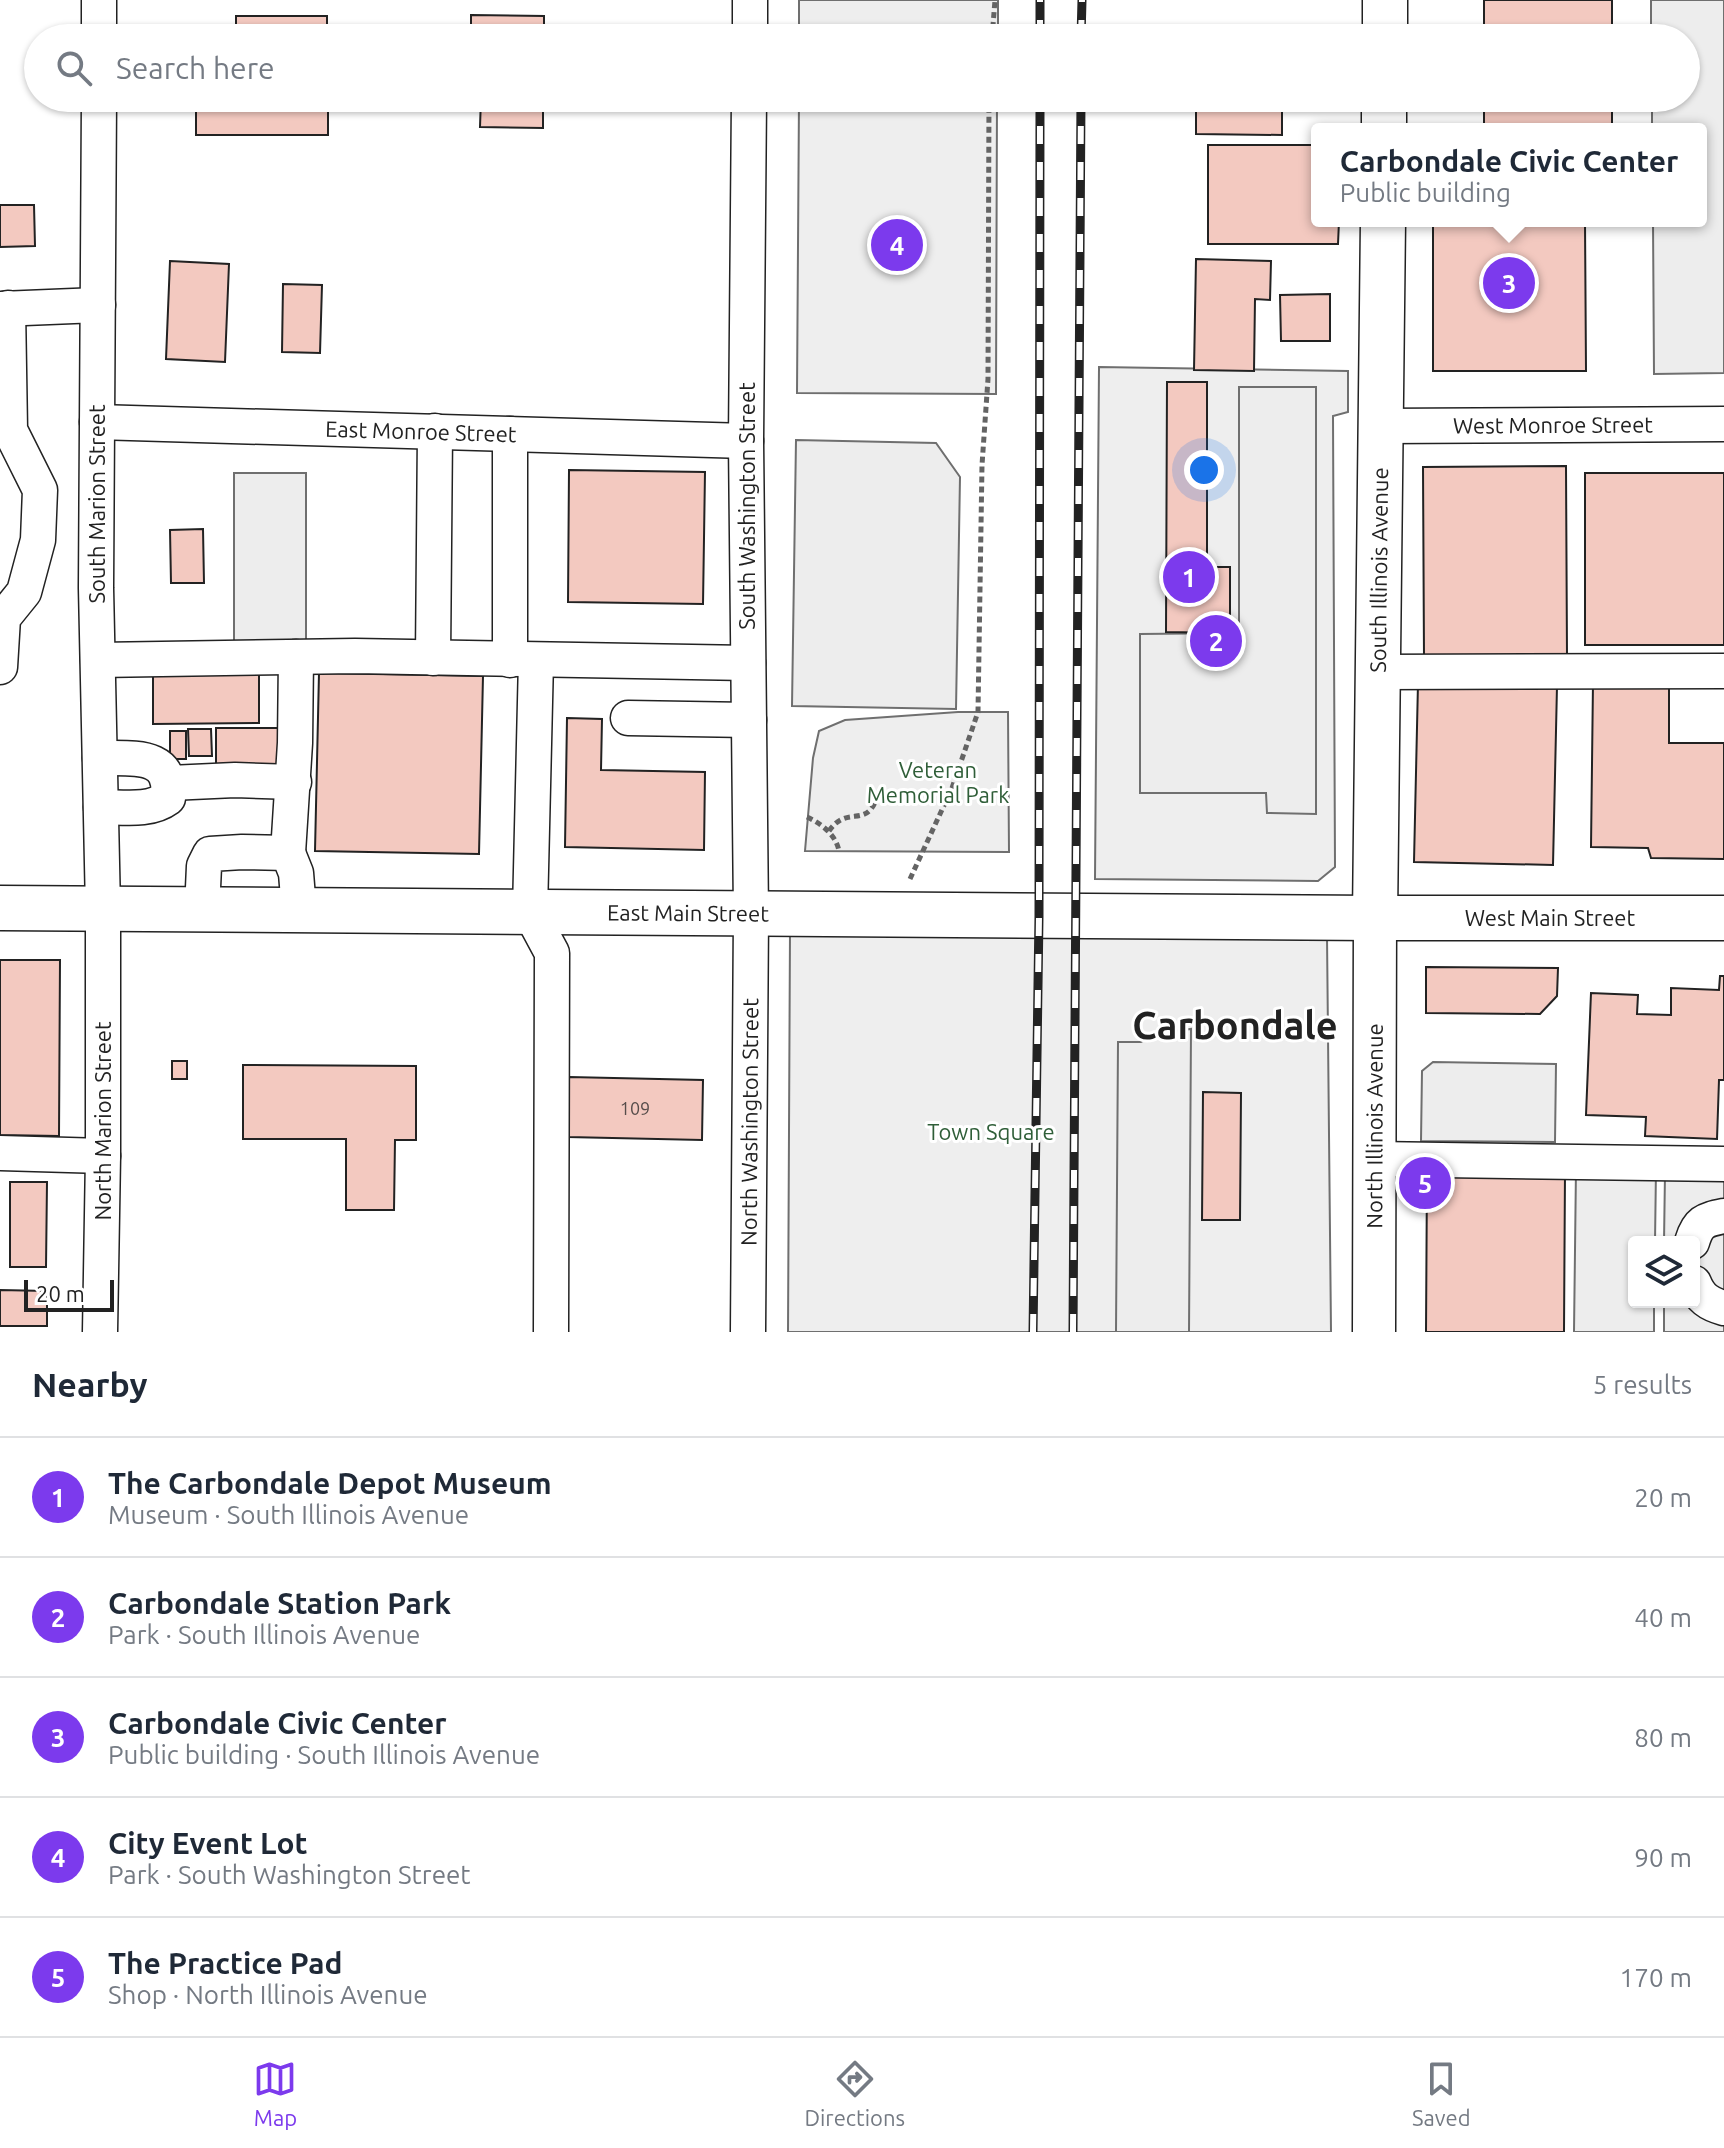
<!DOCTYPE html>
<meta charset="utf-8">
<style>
body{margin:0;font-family:Ubuntu,sans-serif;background:#f2f2f3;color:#1f2937}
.controls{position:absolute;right:24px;bottom:24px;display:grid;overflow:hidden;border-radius:8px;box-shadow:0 2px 6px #0004}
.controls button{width:72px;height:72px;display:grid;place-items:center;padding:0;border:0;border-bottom:2px solid #e0e1e3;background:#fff;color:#1f2937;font:40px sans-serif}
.scale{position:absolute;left:24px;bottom:20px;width:90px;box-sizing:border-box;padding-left:8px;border:4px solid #222;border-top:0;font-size:22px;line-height:28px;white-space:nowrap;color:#222;-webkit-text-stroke:6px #fff;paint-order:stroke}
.you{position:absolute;left:1204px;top:470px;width:28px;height:28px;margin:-20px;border:6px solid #fff;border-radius:50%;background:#1a73e8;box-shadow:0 0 0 12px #1a73e833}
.badge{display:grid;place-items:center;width:52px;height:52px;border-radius:50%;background:#7c3aed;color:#fff;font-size:26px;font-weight:700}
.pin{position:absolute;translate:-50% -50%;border:4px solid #fff;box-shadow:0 2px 8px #0006}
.popup{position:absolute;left:1311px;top:123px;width:396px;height:104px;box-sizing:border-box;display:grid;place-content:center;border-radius:8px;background:#fff;filter:drop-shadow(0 2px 6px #0005);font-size:26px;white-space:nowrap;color:#747a83}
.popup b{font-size:30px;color:#1f2937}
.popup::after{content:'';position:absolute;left:50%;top:100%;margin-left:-16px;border:16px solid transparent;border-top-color:#fff}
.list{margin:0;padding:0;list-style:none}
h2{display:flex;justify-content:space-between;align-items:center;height:104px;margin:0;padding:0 32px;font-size:34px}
h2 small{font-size:26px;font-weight:400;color:#747a83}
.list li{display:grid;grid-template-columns:52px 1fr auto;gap:24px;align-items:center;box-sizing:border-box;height:120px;padding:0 32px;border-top:2px solid #e0e1e3}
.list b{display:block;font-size:30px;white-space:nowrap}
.list p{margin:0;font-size:26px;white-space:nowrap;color:#747a83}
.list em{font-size:26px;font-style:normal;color:#747a83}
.icon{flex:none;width:44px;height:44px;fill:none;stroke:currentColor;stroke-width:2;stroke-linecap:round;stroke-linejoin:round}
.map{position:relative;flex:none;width:1724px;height:1332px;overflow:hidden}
.search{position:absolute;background:#fff;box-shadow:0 2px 6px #0004;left:24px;right:24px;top:24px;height:88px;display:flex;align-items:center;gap:20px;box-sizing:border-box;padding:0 28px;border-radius:44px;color:#747a83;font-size:30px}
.sheet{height:704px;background:#fff}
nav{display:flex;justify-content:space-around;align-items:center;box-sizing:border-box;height:112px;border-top:2px solid #e0e1e3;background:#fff;font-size:22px;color:#747a83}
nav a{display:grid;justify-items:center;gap:4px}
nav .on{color:#7c3aed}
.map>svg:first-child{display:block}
.green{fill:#eee;stroke:#6f6f6f;stroke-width:2}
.parking{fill:#ededed;stroke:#6f6f6f;stroke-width:2}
.building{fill:#f3c9c0;stroke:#222;stroke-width:2}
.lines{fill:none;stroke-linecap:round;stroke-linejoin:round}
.minor-casing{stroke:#222;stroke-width:37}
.major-casing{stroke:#222;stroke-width:45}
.highway-casing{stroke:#222;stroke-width:47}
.path{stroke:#646464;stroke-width:5;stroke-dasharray:6 4;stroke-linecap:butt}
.minor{stroke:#fff;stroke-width:34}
.major{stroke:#fff;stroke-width:42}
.highway{stroke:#fff;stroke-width:44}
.rail-casing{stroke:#222;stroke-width:9}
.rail{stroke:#fff;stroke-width:6;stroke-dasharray:18;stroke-linecap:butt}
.labels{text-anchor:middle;stroke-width:6;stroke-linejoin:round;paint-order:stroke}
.number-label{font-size:18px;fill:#564c4a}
.street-label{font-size:22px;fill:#222;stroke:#fff}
.park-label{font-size:22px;fill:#2f5e38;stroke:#fff}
.town-label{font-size:38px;font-weight:bold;fill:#222;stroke:#fff}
</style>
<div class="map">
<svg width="1724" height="1332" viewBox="0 0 1724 1332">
<rect width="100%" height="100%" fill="#fff"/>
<g class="green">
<rect x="799" y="0" width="199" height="38"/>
<polygon points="799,98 997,98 996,394 797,393"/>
<polygon points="1099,367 1348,371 1348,412 1333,416 1335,867 1318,881 1095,879"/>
<polygon points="958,712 1008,712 1009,852 805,851 813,758 819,731 845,720"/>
<polygon points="790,931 1327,936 1331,1332 788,1332"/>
</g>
<g class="parking">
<polygon points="1651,0 1724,0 1724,373 1654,374 1653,221 1701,221 1701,129 1652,129 1652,98 1686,98 1686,38 1651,38"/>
<polygon points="1239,387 1316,387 1316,814 1267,813 1266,793 1140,793 1140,634 1239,633"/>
<polygon points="796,440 936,443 960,477 956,709 792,706"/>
<rect x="234" y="473" width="72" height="171"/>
<polygon points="1191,1029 1189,1332 1116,1332 1118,1042 1141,1042 1157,1033"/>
<polygon points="1433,1062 1556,1064 1555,1142 1421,1141 1422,1071"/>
<polygon points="1576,1168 1656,1169 1655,1242 1634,1242 1634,1302 1654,1302 1654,1332 1574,1332"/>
<polygon points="1665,1173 1724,1173 1724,1332 1664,1332 1664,1302 1694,1302 1694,1242 1664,1242"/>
</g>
<g class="building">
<rect x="1484" y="0" width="128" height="38"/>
<polygon points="471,15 544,16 544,38 471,38"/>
<rect x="236" y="16" width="91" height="22"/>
<rect x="196" y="98" width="132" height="37"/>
<polygon points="481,98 543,98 543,128 480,127"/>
<polygon points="1196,98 1282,98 1282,135 1196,134"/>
<rect x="1484" y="98" width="128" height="31"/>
<polygon points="1208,145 1317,145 1317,221 1339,221 1338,244 1208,244"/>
<polygon points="0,205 34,205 35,246 0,247"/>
<polygon points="1433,221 1585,221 1586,371 1433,371"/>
<polygon points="1196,259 1271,261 1270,300 1255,299 1254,371 1194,370"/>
<polygon points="170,261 229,264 225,362 166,359"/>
<polygon points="283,284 322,285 320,353 282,352"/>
<polygon points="1330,294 1330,341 1281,341 1280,295"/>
<polygon points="1167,382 1207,382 1207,567 1230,567 1230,633 1166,632"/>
<polygon points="1566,466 1567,656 1424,657 1423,467"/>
<polygon points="569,470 705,472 703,604 568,602"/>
<rect x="1585" y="473" width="139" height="172"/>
<polygon points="203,529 204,583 171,583 170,530"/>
<polygon points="153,671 259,671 259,723 153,724"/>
<polygon points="319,673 483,676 479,854 315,851"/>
<polygon points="1593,682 1669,683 1669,743 1724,743 1724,859 1651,858 1648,848 1591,847"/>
<polygon points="1418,683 1557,686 1553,865 1414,862"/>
<polygon points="567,718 602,719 601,770 705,772 704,850 565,847"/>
<rect x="216" y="728" width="64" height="37"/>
<polygon points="188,729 211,729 212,756 189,756"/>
<rect x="170" y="731" width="16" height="28"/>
<polygon points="0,960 60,960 59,1136 0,1135"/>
<polygon points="1426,967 1558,968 1557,996 1540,1014 1426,1013"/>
<polygon points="1720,976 1724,976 1724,1080 1719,1080 1717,1139 1645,1136 1646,1117 1586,1115 1591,993 1638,995 1637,1014 1671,1015 1671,988 1719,990"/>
<rect x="172" y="1061" width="15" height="18"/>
<polygon points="243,1065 416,1066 416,1140 395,1140 394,1210 346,1210 346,1139 243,1139"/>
<polygon points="569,1077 703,1080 702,1140 568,1137"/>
<polygon points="1203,1092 1241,1093 1240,1220 1202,1220"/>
<polygon points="1427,1169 1565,1171 1564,1332 1426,1332"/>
<polygon points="10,1182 47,1182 46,1267 10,1267"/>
<polygon points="0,1290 47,1291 47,1326 0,1326"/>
</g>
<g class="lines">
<defs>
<g id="minor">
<polyline points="99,38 99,0"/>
<polyline points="750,38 750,0"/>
<polyline points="99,98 96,588 103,909 103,1156 100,1332"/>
<polyline points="0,309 98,305"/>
<path id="s1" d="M97 422 746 441"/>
<path id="s2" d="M1381 426 1724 424"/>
<polyline points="433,658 435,431"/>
<polyline points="98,660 355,656 748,663"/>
<polyline points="510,660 510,434"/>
<polyline points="536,660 530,912 552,953 551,1332"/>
<polyline points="0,667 3,618 24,592 38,540 40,490 10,430 8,308"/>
<polyline points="1378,672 1724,671"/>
<polyline points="628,718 749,720"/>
<path d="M100 758C133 759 173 752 168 798 149 812 123 807 101 807"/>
<polyline points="170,783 235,780 294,782"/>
<polyline points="288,853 295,743 296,657"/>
<polyline points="202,910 204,866 210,854 242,852 288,853 296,873 299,910"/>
<polyline points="0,1153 103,1156"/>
<polyline points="1374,1159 1724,1164"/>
<path d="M1692 1242C1698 1222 1704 1220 1724 1216"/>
<path d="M1694 1283C1700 1298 1709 1304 1724 1308"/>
<path id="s3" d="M748 1332 751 914 746 441 749 98"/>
</g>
<g id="major">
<path id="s4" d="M1374 1332 1375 918"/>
</g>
<g id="highway">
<polyline points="1385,38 1385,0"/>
<polyline points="1384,129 1384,98"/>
<path id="s5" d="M0 908 1375 918H1724"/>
<path id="s6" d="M1375 918 1383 221"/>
</g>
</defs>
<use href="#minor" class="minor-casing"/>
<use href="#major" class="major-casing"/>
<use href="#highway" class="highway-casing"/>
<g class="path">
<polyline points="992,38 995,0"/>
<path d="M807 817C822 824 836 835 839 851"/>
<path d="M829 831C847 805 865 828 876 800"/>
<polyline points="910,879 952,788 978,712 982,465 988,379 989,98"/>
</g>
<use href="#minor" class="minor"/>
<use href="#major" class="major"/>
<use href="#highway" class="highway"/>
<defs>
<g id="rail">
<polyline points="1040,38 1040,0"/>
<polyline points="1081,38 1082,0"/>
<polyline points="1033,1332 1039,916 1040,98"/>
<polyline points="1073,1332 1081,98"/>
</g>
</defs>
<use href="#rail" class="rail-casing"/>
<use href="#rail" class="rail"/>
</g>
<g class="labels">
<g class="number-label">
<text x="635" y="1115">109</text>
</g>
<g class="street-label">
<text dy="8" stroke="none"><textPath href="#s2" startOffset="172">West Monroe Street</textPath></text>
<text dy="8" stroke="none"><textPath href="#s1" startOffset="324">East Monroe Street</textPath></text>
<text transform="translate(97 504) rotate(-90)" y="8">South Marion Street</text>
<text transform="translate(747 506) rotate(-90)" y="8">South Washington Street</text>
<text dy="8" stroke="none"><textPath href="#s6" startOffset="348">South Illinois Avenue</textPath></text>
<text dy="8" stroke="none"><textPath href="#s5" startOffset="688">East Main Street</textPath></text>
<text dy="8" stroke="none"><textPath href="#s5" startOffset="1550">West Main Street</textPath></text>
<text transform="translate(103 1121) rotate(-90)" y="8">North Marion Street</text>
<text dy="8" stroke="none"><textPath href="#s3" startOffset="210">North Washington Street</textPath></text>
<text dy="8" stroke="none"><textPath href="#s4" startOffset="206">North Illinois Avenue</textPath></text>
</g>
<g class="park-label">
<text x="938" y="778">Veteran<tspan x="938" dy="25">Memorial Park</tspan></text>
<text x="991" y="1140">Town Square</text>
</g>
<g class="town-label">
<text x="1235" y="1039">Carbondale</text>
</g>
</g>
</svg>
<div class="controls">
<button><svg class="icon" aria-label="layers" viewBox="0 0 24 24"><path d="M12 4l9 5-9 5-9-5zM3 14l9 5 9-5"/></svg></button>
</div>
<div class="scale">20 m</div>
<div class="you"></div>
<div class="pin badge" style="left:1189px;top:577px">1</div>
<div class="pin badge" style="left:1216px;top:641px">2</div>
<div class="pin badge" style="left:1509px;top:283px">3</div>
<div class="popup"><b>Carbondale Civic Center</b>Public building</div>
<div class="pin badge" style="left:897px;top:245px">4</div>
<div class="pin badge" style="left:1425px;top:1183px">5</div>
<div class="search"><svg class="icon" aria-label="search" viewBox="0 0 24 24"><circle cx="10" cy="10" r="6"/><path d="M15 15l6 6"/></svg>Search here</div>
</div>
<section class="sheet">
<h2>Nearby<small>5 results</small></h2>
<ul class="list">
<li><span class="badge">1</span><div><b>The Carbondale Depot Museum</b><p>Museum · South Illinois Avenue</p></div><em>20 m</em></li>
<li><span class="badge">2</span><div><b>Carbondale Station Park</b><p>Park · South Illinois Avenue</p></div><em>40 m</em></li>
<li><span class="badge">3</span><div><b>Carbondale Civic Center</b><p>Public building · South Illinois Avenue</p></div><em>80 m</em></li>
<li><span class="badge">4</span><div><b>City Event Lot</b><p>Park · South Washington Street</p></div><em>90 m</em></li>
<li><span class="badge">5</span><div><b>The Practice Pad</b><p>Shop · North Illinois Avenue</p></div><em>170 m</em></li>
</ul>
</section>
<nav>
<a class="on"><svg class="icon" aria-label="map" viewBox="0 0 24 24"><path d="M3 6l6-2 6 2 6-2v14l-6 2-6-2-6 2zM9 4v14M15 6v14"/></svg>Map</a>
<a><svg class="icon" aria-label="directions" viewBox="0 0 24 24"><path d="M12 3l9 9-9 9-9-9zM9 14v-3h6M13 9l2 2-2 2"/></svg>Directions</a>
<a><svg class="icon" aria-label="saved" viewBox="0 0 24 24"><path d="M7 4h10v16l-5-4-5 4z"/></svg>Saved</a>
</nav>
